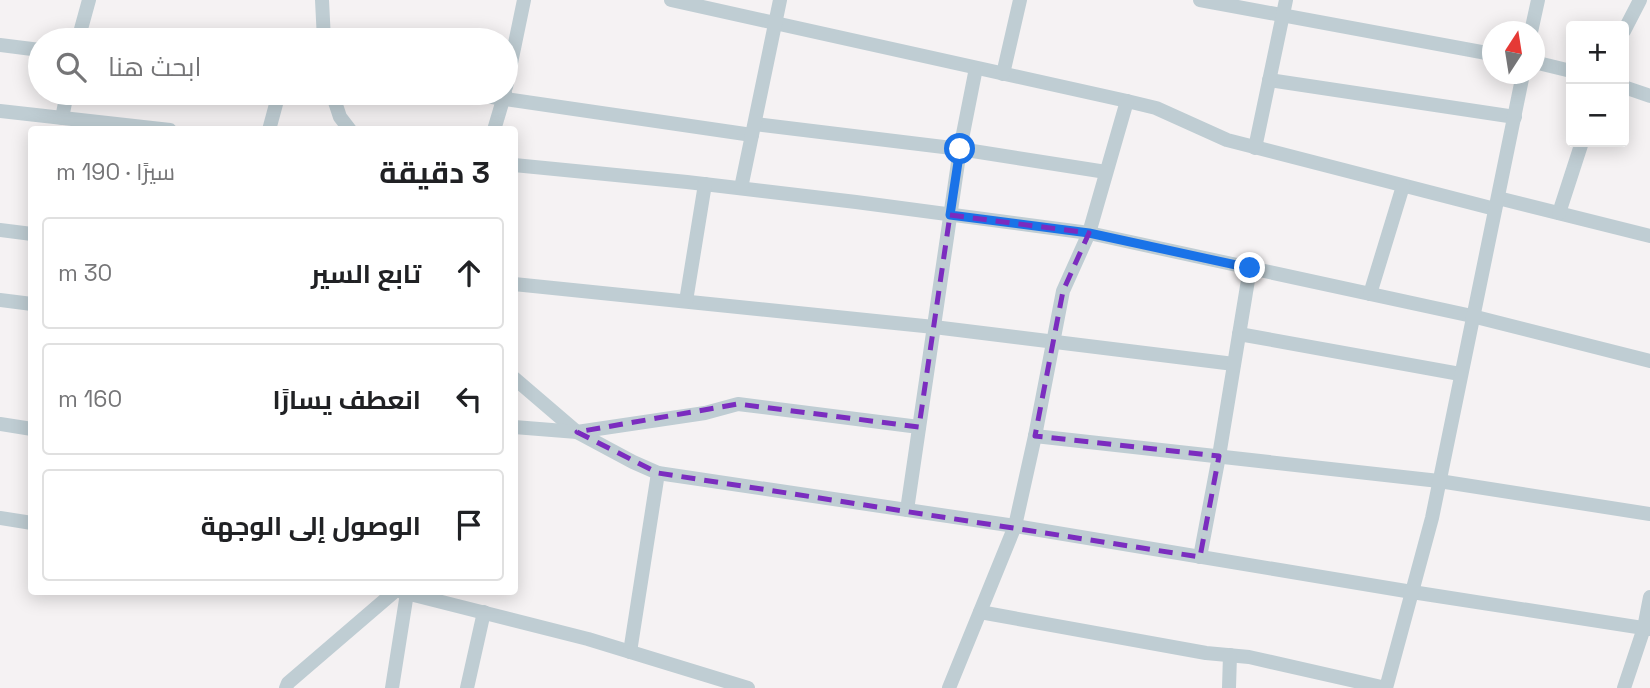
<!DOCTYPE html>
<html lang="ar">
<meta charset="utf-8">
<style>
body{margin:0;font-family:"Space Grotesk",Cairo,sans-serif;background:#f2f2f2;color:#202124;direction:rtl}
.controls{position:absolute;right:21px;top:21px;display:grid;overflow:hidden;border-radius:7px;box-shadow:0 4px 18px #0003}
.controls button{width:63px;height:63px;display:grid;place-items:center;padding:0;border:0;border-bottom:2px solid #e0e0e0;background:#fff;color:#202124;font:35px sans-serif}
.compass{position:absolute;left:1482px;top:21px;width:63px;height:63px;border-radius:50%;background:#fff;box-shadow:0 4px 18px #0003;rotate:12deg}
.stop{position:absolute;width:21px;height:21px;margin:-16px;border:5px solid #1a73e8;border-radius:50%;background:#fff}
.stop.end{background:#1a73e8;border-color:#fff;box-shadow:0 2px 7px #0008}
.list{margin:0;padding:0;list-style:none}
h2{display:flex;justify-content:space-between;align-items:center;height:91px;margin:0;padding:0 28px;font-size:30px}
h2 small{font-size:23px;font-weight:400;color:#757577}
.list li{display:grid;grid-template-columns:46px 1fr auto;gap:21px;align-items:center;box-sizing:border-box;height:112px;margin:0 14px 14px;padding:0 14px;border:2px solid #e0e0e0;border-radius:7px}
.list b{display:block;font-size:26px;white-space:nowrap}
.list em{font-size:23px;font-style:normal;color:#757577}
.icon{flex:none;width:38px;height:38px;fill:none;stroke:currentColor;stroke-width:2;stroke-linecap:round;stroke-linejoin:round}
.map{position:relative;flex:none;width:1650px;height:688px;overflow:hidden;direction:ltr}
.search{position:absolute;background:#fff;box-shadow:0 4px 18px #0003;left:28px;top:28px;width:490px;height:77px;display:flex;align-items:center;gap:18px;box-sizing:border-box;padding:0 24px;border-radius:38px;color:#757577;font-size:26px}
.panel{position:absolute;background:#fff;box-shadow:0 4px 18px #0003;left:28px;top:126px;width:490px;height:469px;border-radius:7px;direction:rtl}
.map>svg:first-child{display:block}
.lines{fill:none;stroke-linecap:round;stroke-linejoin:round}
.street{stroke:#bfcdd3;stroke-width:14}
.route{stroke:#1a73e8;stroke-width:9}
.marked{fill:none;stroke:#7b2cbf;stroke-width:5;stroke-dasharray:14 9;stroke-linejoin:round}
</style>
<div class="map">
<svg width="1650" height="688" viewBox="0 0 1650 688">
<rect width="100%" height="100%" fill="#f5f2f3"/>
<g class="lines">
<g class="street">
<polyline points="322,0 324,40"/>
<polyline points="671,0 1127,101 1156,108 1227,140 1495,209"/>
<polyline points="1200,0 1492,54"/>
<polyline points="1624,31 1640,0"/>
<polyline points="1531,32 1538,0"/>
<polyline points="78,40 89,0"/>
<polyline points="0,45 40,50"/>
<polyline points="1534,62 1571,71"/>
<polyline points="1003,74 1020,0"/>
<polyline points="1269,80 1515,117"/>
<polyline points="506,87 524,0"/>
<polyline points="1624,87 1650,96"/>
<polyline points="332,93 340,117 350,130"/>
<polyline points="464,93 752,135"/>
<polyline points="0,111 170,130"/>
<polyline points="62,118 67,93"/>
<polyline points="755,124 960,149 1106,172"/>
<polyline points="269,130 279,93"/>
<polyline points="494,130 505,93"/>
<polyline points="1255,148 1286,0"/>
<polyline points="514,165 687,182 856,202 1089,233 1472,316 1650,361"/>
<polyline points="741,188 780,0"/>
<polyline points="1498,198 1650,236"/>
<polyline points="1559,213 1582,142"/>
<polyline points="0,230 32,234"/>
<polyline points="514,284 934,327 1234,364"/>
<polyline points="1370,294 1403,186"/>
<polyline points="0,300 32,304"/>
<polyline points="686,301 705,184"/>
<polyline points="1239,334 1460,374"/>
<polyline points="514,378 577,432 633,462 658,473 1015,526 1412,592 1650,629"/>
<polyline points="0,424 32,429"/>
<polyline points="514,427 577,432 705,413 738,404 919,427"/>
<polyline points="1035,436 1439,481 1650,514"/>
<polyline points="907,510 960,149 976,68"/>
<polyline points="0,518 32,523"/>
<polyline points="1200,557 1219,456 1250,268"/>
<polyline points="402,592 588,639 748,688"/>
<polyline points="980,612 1206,653 1249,657 1386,688"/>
<polyline points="630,652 658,473"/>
<polyline points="286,688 288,683 302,671 394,592"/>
<polyline points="392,688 407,593"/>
<polyline points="467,688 484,612"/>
<polyline points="949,688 1015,526 1035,436 1063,291 1089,233 1127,101"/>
<polyline points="1229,688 1230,655"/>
<polyline points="1386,688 1432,518 1523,74"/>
<polyline points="1624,688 1644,628 1650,597"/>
</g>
</g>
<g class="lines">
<polyline class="route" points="960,149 950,215 1089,233 1250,268"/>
</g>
<path class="marked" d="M950 215 1089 233 1063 291 1035 436 1219 456 1200 557 658 473 577 432 738 404 919 427Z"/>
</svg>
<div class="controls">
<button>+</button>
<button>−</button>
</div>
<svg class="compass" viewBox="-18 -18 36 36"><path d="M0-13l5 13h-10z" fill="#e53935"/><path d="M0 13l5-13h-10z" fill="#757577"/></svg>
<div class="stop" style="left:960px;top:149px"></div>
<div class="stop end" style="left:1250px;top:268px"></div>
<div class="search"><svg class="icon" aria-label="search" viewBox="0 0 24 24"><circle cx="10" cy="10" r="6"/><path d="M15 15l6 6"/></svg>ابحث هنا</div>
<section class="panel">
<h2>3 دقيقة<small>سيرًا · 190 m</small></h2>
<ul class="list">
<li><svg class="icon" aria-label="ahead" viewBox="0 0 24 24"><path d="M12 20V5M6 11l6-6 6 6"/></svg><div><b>تابع السير</b></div><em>30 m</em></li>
<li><svg class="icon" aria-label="left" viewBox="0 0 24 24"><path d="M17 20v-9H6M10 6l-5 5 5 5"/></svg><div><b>انعطف يسارًا</b></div><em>160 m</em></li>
<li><svg class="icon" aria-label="arrive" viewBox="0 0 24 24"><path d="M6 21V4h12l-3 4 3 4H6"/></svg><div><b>الوصول إلى الوجهة</b></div></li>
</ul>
</section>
</div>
